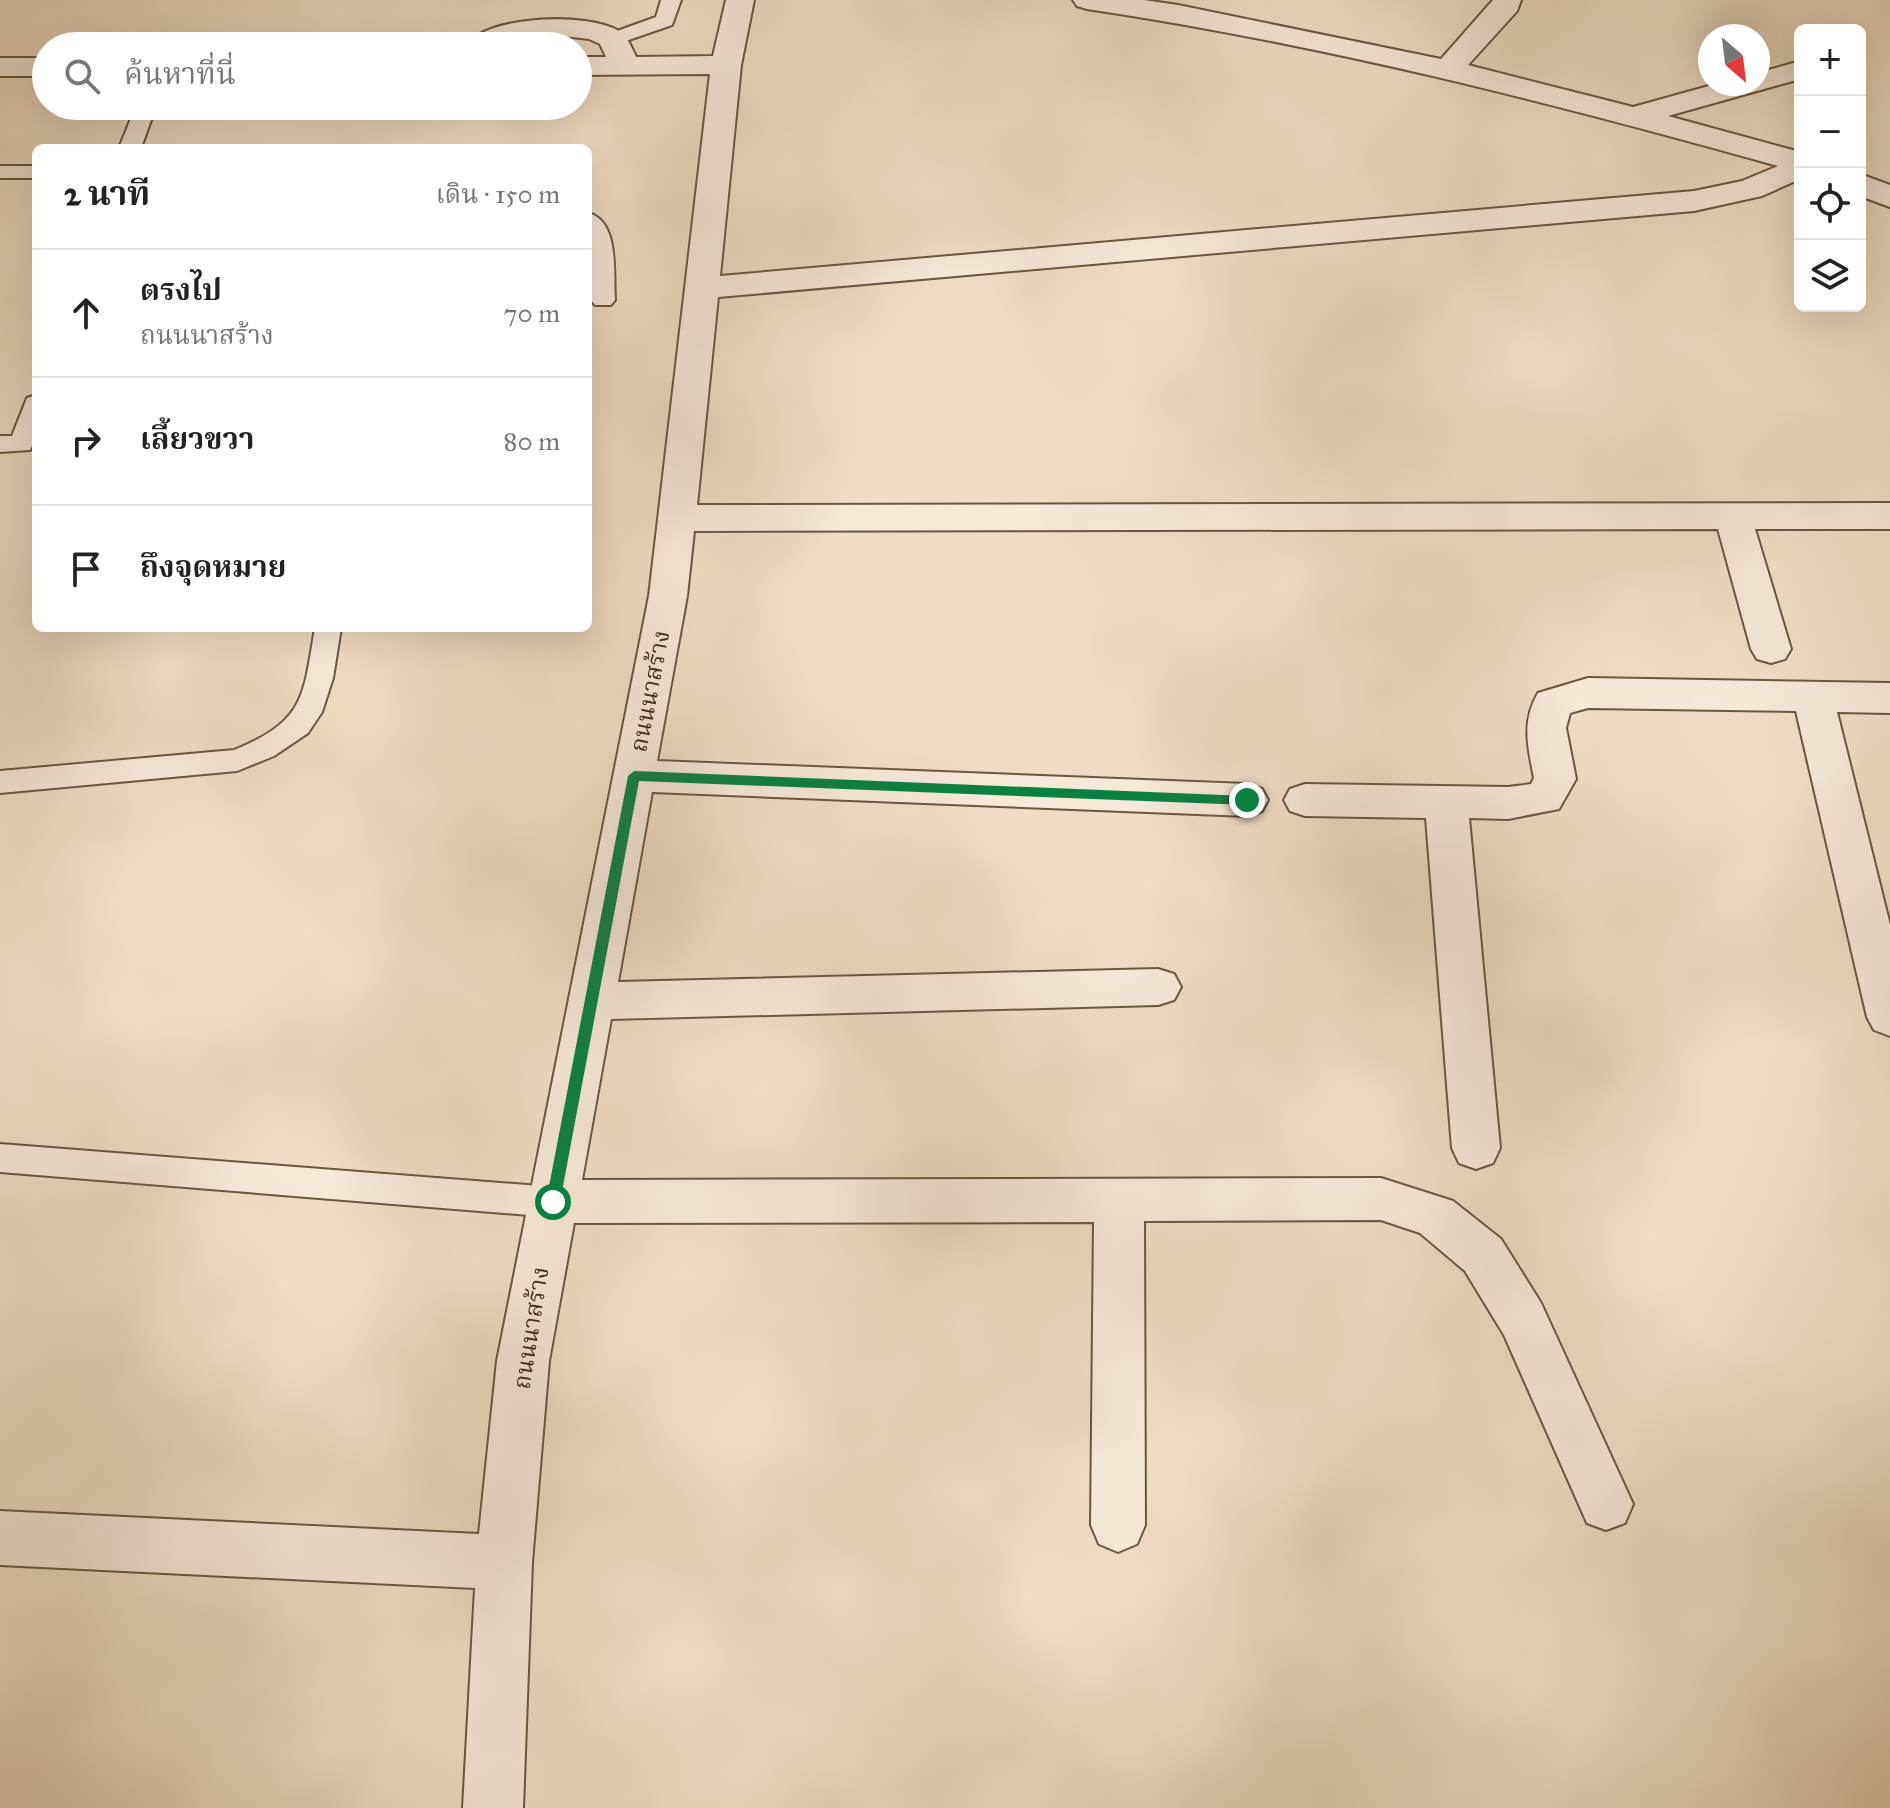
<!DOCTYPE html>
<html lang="th">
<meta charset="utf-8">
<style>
body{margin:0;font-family:"IM FELL Great Primer","Noto Serif Thai",serif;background:#f2f2f2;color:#222}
.controls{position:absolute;right:24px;top:24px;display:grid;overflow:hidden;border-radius:12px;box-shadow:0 8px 32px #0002}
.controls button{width:72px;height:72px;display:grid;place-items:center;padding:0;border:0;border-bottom:2px solid #e0e0e0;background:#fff;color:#222;font:40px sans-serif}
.compass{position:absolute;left:1698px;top:24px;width:72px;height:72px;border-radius:50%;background:#fff;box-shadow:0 8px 32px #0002;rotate:152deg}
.stop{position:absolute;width:24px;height:24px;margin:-18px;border:6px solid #0b8043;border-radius:50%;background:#fff}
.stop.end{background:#0b8043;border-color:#fff;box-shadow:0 2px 8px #0008}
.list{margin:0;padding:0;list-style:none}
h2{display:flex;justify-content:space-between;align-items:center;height:104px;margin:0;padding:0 32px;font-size:34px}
h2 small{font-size:26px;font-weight:400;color:#767676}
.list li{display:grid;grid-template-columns:52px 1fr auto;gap:24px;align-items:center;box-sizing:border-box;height:128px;padding:0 32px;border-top:2px solid #e0e0e0}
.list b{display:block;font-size:30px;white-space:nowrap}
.list p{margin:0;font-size:26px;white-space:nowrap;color:#767676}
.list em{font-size:26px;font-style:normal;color:#767676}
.icon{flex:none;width:44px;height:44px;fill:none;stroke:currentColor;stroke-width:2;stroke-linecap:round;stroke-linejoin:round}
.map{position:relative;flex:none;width:1890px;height:1808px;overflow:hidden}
.search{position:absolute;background:#fff;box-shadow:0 8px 32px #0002;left:32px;top:32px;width:560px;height:88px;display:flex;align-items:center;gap:20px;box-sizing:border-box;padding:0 28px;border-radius:44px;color:#767676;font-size:30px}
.panel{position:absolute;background:#fff;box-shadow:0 8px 32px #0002;left:32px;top:144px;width:560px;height:488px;border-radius:12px}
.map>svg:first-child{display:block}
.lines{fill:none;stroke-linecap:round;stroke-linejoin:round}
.lane-casing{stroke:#6a583d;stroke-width:4}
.street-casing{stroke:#6a583d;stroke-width:4}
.lane{fill:#f5e9d8;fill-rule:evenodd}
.street{fill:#f5e9d8;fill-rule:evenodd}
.route{fill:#0b8043}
.labels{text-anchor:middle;stroke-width:7;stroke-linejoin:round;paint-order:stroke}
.street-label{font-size:24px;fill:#3e2b10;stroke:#f5e9d8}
</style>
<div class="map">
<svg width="1890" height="1808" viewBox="0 0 1890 1808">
<rect width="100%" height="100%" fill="#efddc3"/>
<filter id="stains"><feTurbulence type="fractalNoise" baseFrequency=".0025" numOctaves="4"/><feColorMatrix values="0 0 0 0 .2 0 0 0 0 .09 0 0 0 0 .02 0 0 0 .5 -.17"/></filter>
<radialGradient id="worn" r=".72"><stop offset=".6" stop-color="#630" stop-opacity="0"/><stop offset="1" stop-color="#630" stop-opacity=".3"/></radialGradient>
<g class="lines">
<defs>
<g id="lane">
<polygon points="661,0 681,0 672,25 620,43 606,43 603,39 606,35 656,17"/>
<polygon points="136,106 156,106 141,148 119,148"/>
<rect x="0" y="166" width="36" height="12"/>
<path d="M588 213C620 221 613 274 615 300L611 305H595L591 300Z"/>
<polygon points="36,395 33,444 30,450 0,452 0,436 12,436 27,398"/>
<path d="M315 628H341L333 678 322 712 308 733 274 756 237 771 0 793V771L234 750C305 721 303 698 315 628Z"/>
<polygon points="0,1144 553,1187 565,1192 570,1202 565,1212 553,1217 0,1172"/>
</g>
<g id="street">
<path d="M726 0H754L741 65 720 276 1694 191 1742 181 1778 166C1550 102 1322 44 1087 9L1077 6 1073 0H1144L1178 5 1441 59 1493 0H1521L1517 11 1468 65 1633 107 1716 84H1758V73L1800 61V79L1668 116 1800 152V179L1762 196 1694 211 718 297 697 505 1890 503V529H1755L1791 649 1785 659 1771 663 1757 659 1751 649 1718 529 694 531 687 596 657 761 1247 784 1262 789 1268 800 1262 811 1247 816 652 792 618 982 1158 969 1174 974 1181 987 1174 1000 1158 1005 611 1019 582 1180 1381 1178 1453 1201 1501 1239 1541 1303 1633 1504 1625 1523 1606 1530 1587 1523 1504 1335 1465 1271 1420 1233 1381 1220 1144 1221 1145 1525 1137 1544 1118 1552 1099 1544 1091 1525 1094 1222 574 1223 549 1361 532 1562 523 1808H463L475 1588 0 1565V1511L479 1534 497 1361 649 596 710 74 578 75V57H606L600 44 589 39 563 36 525 39 502 46H465C487 15 588 12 619 31 627 36 632 48 636 57L713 56Z"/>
<rect x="0" y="58" width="46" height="18"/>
<polygon points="1860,174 1890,185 1890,207 1860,196"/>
<path d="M1588 678 1890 683V713L1837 712 1890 925V1036L1874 1030 1867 1017 1796 711 1588 708 1570 713 1566 728 1576 779 1559 809 1508 819 1469 818 1500 1148 1493 1163 1476 1169 1459 1163 1452 1148 1426 818 1305 816 1290 811 1284 800 1290 789 1305 784 1508 787 1531 784 1534 778C1528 747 1521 722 1538 693Z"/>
</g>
</defs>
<use href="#lane" class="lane-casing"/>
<use href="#street" class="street-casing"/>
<use href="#lane" class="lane"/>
<use href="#street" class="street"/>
</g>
<polygon class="route" points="634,771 1247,796 1253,800 1247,805 639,781 560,1202 553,1208 546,1202 628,776"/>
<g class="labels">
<g class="street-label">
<text transform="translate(650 691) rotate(-79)" y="8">ถนนนาสร้าง</text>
<text transform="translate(531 1328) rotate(-81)" y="8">ถนนนาสร้าง</text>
</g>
</g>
<rect width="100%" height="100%" filter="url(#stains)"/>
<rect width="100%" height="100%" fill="url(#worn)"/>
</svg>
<div class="controls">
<button>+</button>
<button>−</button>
<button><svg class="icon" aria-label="locate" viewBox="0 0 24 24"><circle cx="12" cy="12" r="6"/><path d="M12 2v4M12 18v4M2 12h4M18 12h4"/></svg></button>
<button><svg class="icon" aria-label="layers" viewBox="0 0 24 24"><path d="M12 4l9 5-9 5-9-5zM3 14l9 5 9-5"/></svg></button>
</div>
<svg class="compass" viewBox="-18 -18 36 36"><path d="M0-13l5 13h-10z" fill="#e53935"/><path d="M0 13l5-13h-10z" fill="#767676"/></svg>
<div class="stop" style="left:553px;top:1202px"></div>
<div class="stop end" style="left:1247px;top:800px"></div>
<div class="search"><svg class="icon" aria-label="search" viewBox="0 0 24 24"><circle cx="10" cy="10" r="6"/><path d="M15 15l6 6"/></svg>ค้นหาที่นี่</div>
<section class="panel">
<h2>2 นาที<small>เดิน · 150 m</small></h2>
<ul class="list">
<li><svg class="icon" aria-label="ahead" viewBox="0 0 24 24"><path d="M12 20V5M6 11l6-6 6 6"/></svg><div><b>ตรงไป</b><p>ถนนนาสร้าง</p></div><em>70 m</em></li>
<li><svg class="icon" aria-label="right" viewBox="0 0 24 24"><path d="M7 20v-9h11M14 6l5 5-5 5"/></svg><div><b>เลี้ยวขวา</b></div><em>80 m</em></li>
<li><svg class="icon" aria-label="arrive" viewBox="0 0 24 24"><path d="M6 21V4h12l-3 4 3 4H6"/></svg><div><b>ถึงจุดหมาย</b></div></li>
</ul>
</section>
</div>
